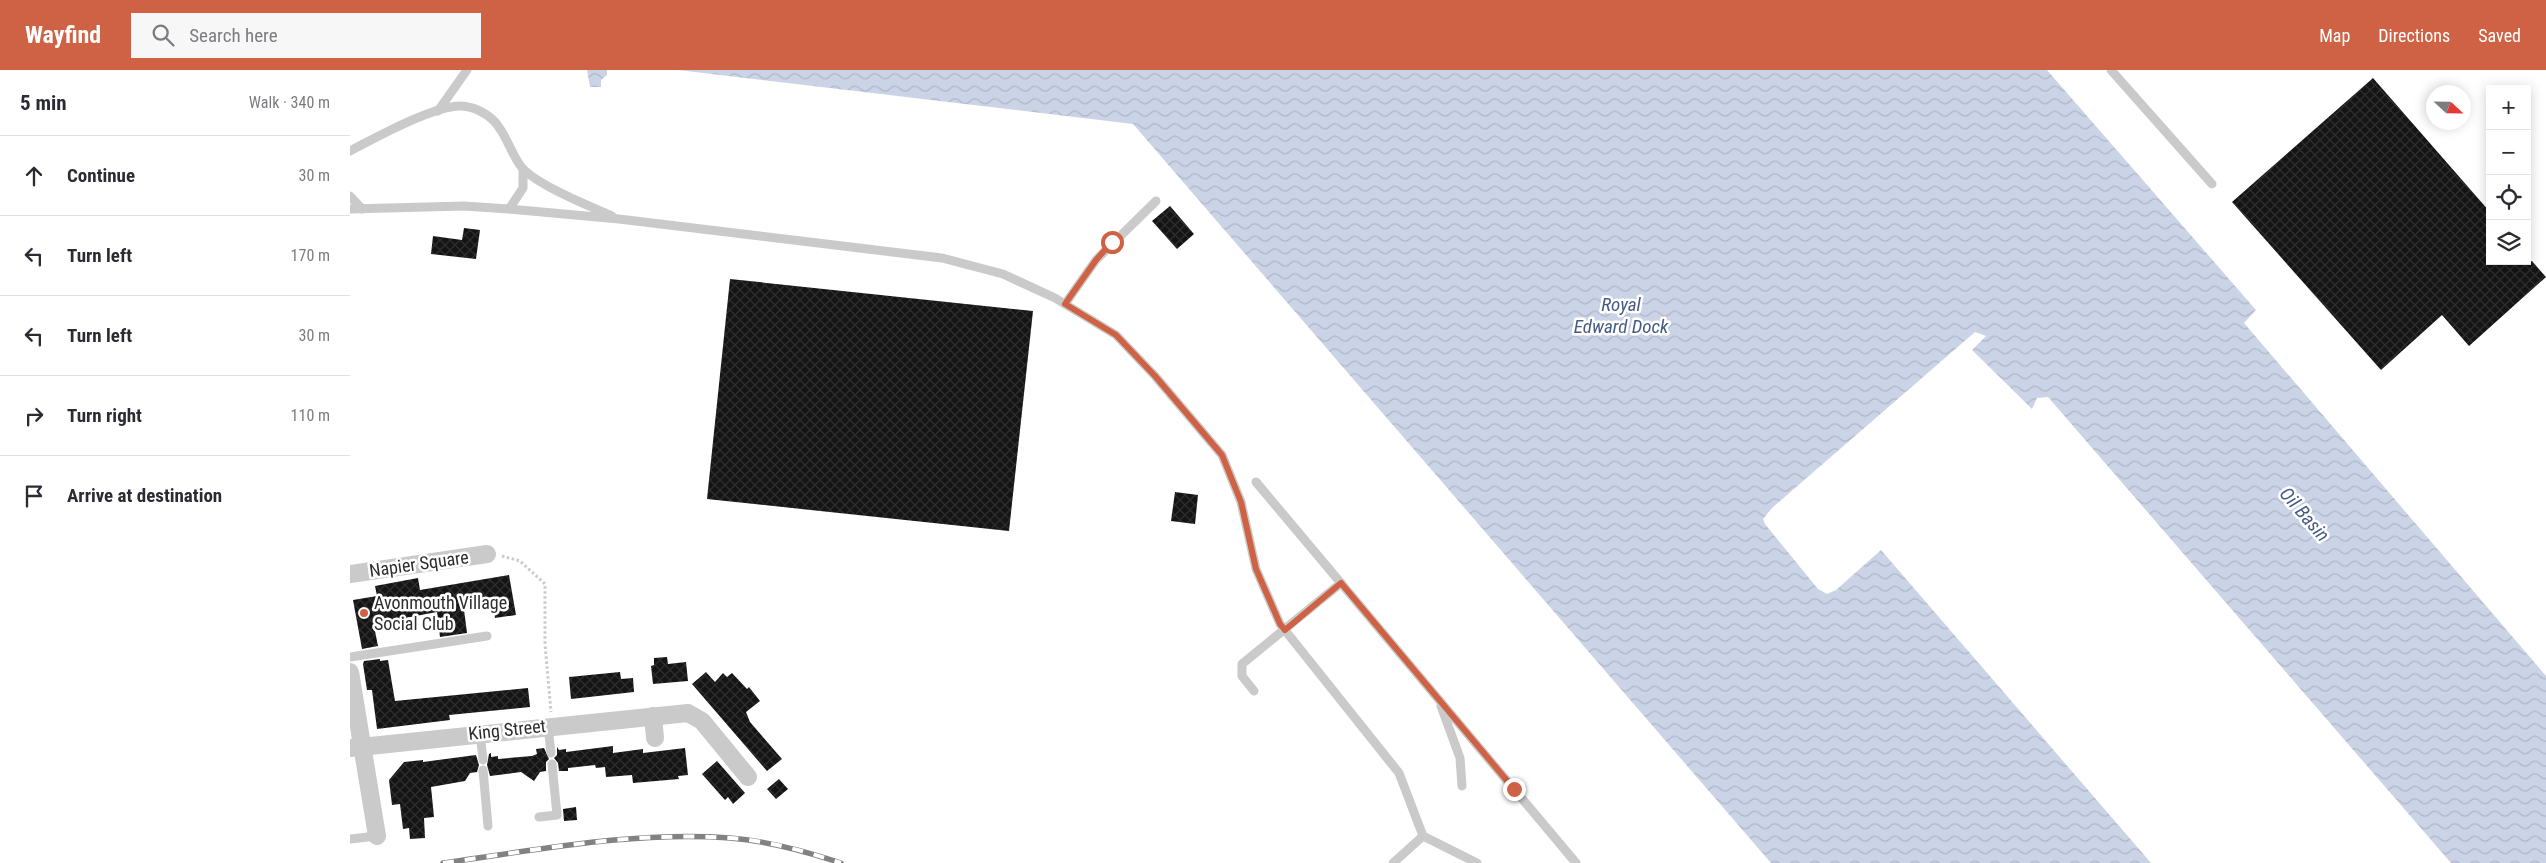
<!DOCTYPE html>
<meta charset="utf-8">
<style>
body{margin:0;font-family:"Roboto Condensed",sans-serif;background:#f7f7f7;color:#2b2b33}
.controls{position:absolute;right:15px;top:15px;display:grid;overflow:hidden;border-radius:0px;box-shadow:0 2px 12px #0003}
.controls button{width:45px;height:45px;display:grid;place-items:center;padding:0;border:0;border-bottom:1px solid #e1e1e2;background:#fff;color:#2b2b33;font:25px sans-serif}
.compass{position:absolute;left:2076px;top:15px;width:45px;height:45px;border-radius:50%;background:#fff;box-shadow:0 2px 12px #0003;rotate:112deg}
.stop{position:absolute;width:15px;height:15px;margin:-11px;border:4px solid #cf6244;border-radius:50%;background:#fff}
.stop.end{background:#cf6244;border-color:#fff;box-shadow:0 1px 5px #0008}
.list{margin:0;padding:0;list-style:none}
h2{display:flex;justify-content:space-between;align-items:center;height:65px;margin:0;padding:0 20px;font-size:21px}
h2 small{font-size:16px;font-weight:400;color:#7c7c81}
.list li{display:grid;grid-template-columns:32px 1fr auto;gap:15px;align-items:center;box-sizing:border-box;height:80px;padding:0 20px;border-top:1px solid #e1e1e2}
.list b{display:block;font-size:19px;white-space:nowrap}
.list em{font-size:16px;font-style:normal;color:#7c7c81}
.icon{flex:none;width:28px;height:28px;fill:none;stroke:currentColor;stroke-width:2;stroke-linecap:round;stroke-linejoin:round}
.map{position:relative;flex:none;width:2196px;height:793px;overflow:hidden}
header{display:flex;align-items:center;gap:30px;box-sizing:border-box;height:70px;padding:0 25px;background:#cf6244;color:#fff}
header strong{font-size:24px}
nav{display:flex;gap:28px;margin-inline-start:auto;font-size:18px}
.search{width:350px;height:45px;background:#f7f7f7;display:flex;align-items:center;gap:12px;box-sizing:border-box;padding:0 18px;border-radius:0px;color:#7c7c81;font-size:19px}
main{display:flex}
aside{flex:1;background:#fff}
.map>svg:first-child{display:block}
.water{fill:url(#water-waves)}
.building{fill:url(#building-cross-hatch)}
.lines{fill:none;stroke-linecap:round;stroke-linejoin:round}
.path{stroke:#cacaca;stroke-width:3;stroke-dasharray:2.5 2.5;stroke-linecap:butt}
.service{stroke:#cacaca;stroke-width:9}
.minor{stroke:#cacaca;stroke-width:18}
.rail-casing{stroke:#828282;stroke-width:5.5}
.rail{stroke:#fff;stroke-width:4;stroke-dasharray:11;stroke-linecap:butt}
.route{stroke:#cf6244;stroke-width:6}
.poi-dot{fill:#cf6244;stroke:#fff;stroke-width:2}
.labels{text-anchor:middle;stroke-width:5;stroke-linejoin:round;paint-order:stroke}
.street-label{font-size:18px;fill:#2d2d2d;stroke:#fff}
.poi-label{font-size:18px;fill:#2d2d2d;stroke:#fff;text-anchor:start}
.water-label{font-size:19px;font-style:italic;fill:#455a85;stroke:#fff}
</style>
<header>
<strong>Wayfind</strong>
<div class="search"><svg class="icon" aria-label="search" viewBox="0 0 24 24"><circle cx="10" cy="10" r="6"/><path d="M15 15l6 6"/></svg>Search here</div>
<nav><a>Map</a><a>Directions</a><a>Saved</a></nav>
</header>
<main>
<aside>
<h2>5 min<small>Walk · 340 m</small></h2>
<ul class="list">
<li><svg class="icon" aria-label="ahead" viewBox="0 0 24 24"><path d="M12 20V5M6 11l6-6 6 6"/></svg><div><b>Continue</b></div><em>30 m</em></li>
<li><svg class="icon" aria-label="left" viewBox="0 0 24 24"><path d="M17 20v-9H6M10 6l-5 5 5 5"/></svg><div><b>Turn left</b></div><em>170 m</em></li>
<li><svg class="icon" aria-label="left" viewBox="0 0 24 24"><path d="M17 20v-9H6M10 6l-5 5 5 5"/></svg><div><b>Turn left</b></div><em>30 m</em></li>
<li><svg class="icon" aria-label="right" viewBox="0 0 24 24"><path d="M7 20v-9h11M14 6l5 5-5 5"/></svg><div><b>Turn right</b></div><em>110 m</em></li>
<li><svg class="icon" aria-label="arrive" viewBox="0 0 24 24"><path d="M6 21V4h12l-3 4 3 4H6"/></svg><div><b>Arrive at destination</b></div></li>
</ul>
</aside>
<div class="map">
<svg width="2196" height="793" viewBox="0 0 2196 793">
<defs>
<pattern id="water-waves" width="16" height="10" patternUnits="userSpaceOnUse" patternTransform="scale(1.25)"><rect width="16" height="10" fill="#cbd4e7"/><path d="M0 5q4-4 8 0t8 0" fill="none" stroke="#afb6c6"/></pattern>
<pattern id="building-cross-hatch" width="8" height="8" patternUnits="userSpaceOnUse" patternTransform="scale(1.25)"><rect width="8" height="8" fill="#141414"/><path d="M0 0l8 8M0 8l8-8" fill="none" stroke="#2e2e2e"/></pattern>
</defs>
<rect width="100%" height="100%" fill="#fff"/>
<g class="water">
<polygon points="237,0 257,0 257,5 251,10 251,17 240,17"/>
<polygon points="328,0 1697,0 1906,240 1894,253 2196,606 2196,793 2101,793 1698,327 1687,328 1682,339 1622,280 1636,266 1625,262 1422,438 1413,449 1415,454 1468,519 1477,524 1486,520 1531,480 1801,793 1421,793 783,54"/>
</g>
<g class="building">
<polygon points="2023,8 2140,142 2140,191 2182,191 2196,207 2119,276 2092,245 2031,300 1882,132"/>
<polygon points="820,136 844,164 827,179 802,151"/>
<polygon points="114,158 130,160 126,189 81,184 83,166 112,170"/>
<polygon points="380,209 683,241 659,461 357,429"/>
<polygon points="825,422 848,425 845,454 821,451"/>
<polygon points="159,505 166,545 145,548 142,527 113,532 117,563 90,567 87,542 39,551 39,553 24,556 28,576 12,579 3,530 27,526 25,516 68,508 70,520"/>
<polygon points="317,587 318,594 336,592 338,611 303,614 301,596 304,595 304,588"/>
<polygon points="30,589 30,591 38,590 45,631 178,618 180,637 99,645 100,650 27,659 22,620 17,620 13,594 14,591"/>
<polygon points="270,602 271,609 283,608 284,622 221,629 219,607"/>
<polygon points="356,602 365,612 373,603 377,607 382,603 397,619 399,617 410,631 396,642 400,652 432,689 417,701 342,614"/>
<polygon points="263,676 263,683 293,679 293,683 335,678 338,705 328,706 329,709 283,713 282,705 256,707 255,697 246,698 245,695 218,698 218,701 209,701 208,693 204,688 207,685 207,677 209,680 216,679 216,682"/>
<polygon points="194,678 199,689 196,692 196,701 190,702 184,711 171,702 140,706 137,695 139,684 141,683 141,687 148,686 148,689 182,686 187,684 186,679"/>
<polygon points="126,685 129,695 127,702 120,703 115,711 81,717 84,747 74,748 75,768 60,769 59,758 53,759 50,734 42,735 39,710 54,692 73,690 73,692"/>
<polygon points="367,691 395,723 383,734 378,727 375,730 352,704"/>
<polygon points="429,709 438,719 426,729 417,719"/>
<polygon points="226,737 227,750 214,751 213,739"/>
</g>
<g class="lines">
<polyline class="path" points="152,486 170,491 195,514 195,574 201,642"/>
<g class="service">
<polyline points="1761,0 1862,114"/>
<polyline points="88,41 117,0"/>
<path d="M0 81C25 68 83 36 110 36 122 36 135 42 144 51 157 64 163 90 174 100 194 118 237 135 262 146"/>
<polyline points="0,126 12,139"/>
<polyline points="0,139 114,136 159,139 269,149 592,188 653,204 705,228 766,265 805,306 872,385 891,432 906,499 930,554 1049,703 1073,766 1043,793"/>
<polyline points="159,139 173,118 173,99"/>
<polyline points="715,234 746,190 806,131"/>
<polyline points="906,412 1226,793"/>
<polyline points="0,587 137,566"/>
<polyline points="904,621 892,606 892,594 991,513"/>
<polyline points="1091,636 1110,688 1112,716"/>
<polyline points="198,656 201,683"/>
<polyline points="130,663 133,690"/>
<polyline points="133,700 138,756"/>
<polyline points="189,747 207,745 202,694"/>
<polyline points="1073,766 1127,793"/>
<polyline points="0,769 27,766"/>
</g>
<g class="minor">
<polyline points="0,504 137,484"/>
<polyline points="0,602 27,766"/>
<polyline points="303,646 305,668"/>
<polyline points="0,678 338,643 352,651 398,707"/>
</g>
<defs>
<path id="rail" d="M93 793C187 780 284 761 380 768 418 771 455 781 491 793"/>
</defs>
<use href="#rail" class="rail-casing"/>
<use href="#rail" class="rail"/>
</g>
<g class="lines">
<polyline class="route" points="762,172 746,190 715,234 766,265 805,306 872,385 891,432 906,499 930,554 935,560 991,513 1164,719"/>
</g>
<circle class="poi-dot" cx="14" cy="543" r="5"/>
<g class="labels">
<g class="street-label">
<text transform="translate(69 494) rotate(-8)" y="6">Napier Square</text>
<text transform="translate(157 660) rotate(-6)" y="6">King Street</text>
</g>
<g class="poi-label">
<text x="24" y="539">Avonmouth Village<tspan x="24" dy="21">Social Club</tspan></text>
</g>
<g class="water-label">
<text x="1271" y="241">Royal<tspan x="1271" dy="22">Edward Dock</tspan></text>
<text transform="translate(1955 444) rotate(49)" y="7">Oil Basin</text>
</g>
</g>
</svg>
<div class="controls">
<button>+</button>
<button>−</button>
<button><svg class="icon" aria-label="locate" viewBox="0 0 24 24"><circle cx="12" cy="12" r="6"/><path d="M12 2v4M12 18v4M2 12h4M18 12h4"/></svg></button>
<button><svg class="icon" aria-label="layers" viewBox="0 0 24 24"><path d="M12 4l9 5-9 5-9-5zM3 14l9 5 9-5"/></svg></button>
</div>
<svg class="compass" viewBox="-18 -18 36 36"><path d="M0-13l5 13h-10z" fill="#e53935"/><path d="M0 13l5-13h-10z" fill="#7c7c81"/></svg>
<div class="stop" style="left:762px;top:172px"></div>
<div class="stop end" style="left:1164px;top:719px"></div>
</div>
</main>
